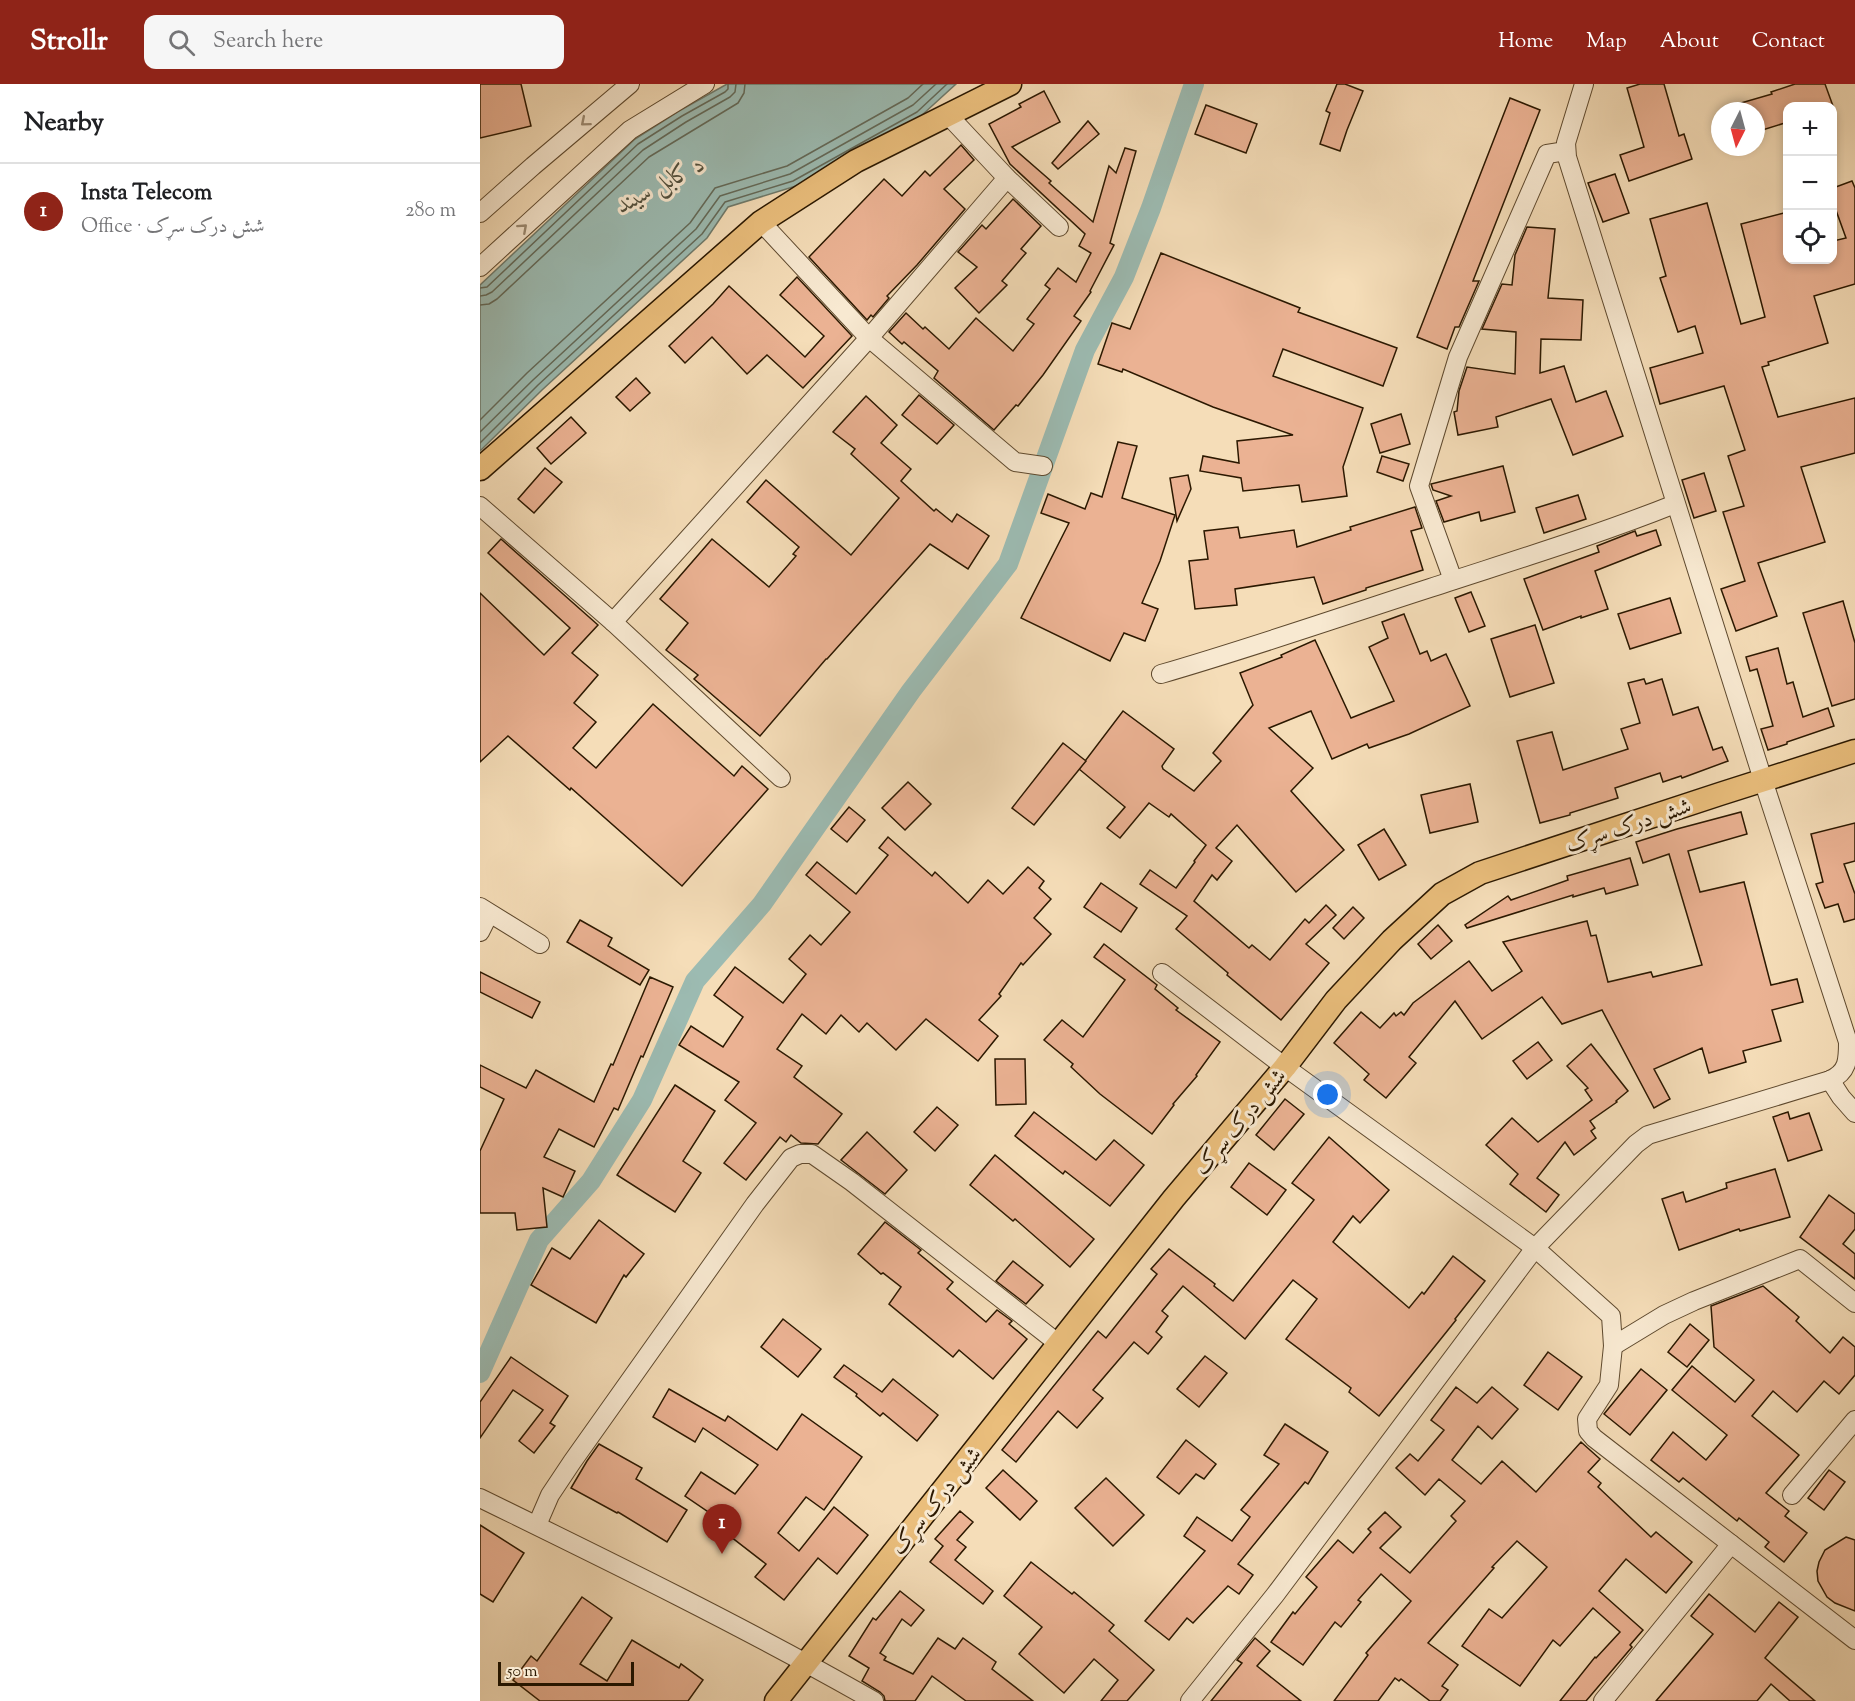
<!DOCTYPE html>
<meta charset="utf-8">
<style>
body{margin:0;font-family:"Sorts Mill Goudy",Amiri,serif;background:#f6f6f6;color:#202124}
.controls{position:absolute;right:18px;top:18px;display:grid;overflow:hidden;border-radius:12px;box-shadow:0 3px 9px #0003}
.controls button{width:54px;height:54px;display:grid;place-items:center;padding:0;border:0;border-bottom:2px solid #e0e0e0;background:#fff;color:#202124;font:30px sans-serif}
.compass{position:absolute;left:1231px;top:18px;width:54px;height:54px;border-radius:50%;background:#fff;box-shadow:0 3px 9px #0003;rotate:186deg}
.scale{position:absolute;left:18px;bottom:15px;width:136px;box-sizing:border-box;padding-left:6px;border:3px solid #2b1800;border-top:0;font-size:16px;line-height:21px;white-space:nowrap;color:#2b1800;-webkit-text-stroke:4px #f8e9d1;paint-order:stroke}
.you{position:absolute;left:848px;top:1011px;width:21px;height:21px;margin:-15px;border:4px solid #fff;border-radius:50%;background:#1a73e8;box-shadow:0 0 0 9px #1a73e833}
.badge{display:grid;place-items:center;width:39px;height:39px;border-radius:50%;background:#8f2418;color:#fff;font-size:20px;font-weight:700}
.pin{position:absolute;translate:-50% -50px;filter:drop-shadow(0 2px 3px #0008)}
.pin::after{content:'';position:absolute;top:32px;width:21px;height:18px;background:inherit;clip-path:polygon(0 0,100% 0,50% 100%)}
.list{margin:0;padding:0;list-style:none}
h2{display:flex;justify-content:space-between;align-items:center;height:78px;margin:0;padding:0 24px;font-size:26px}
h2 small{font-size:20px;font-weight:400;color:#757577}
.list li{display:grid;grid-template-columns:39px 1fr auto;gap:18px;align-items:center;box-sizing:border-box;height:96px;padding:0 24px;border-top:2px solid #e0e0e0}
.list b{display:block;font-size:22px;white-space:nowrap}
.list p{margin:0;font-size:20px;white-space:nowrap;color:#757577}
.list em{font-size:20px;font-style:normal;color:#757577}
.icon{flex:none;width:33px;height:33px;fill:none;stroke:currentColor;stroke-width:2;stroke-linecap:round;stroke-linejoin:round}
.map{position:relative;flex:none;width:1375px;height:1617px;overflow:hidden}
header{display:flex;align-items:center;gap:36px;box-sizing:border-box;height:84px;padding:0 30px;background:#8f2418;color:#fff}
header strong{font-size:28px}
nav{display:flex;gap:33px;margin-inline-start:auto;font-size:21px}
.search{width:420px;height:54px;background:#f6f6f6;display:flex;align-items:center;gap:15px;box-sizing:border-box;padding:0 21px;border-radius:12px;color:#757577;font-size:22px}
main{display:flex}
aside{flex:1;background:#fff}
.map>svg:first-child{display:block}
.water{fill:#9cbbb2;stroke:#6f7a6b;stroke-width:1.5}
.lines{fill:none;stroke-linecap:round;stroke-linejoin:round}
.shore{stroke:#646a59;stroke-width:1.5}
.canal{stroke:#9cbbb2;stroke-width:20}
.building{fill:#ebb293;stroke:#2b1800;stroke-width:1.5}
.minor-casing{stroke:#5e492e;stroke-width:20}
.major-casing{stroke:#2b1800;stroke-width:25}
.minor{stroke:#f8e9d1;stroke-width:18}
.major{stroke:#eabe7c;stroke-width:22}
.oneway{stroke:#9c8b73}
.labels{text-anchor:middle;stroke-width:6;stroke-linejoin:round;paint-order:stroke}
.street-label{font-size:22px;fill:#2b1800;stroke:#f8e9d1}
.water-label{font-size:24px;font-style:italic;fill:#53513e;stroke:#f8e9d1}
</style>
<header>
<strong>Strollr</strong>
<div class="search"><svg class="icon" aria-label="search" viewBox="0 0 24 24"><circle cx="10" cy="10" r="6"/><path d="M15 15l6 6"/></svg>Search here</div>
<nav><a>Home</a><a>Map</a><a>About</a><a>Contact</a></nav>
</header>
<main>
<aside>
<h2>Nearby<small></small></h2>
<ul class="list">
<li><span class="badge">1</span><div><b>Insta Telecom</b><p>Office · شش درک سړک</p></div><em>280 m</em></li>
</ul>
</aside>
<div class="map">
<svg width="1375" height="1617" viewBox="0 0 1375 1617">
<rect width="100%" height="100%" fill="#f5ddb8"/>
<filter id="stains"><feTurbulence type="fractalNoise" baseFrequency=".00333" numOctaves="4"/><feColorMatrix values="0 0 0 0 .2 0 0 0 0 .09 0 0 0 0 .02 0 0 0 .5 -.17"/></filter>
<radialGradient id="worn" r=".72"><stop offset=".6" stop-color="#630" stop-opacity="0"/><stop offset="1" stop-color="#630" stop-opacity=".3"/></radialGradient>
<polygon class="water" points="247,0 476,0 441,32 316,102 248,123 227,154 62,306 0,367 0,201 155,55 199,27"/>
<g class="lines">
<g class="shore">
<polyline points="0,204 7,203 158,60 202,32 245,8 248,5 248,0"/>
<polyline points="0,212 6,211 12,208 163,66 206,38 250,13 255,8 256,0"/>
<polyline points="0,221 9,220 17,215 169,73 258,19 264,9 265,0"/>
<polyline points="0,336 47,289 210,139 235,104 307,82 428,14 443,0"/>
<polyline points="0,348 53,296 216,145 240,112 310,90 433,21 456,0"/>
<polyline points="0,359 58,301 222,150 245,118 313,97 437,28 467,0"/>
</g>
<polyline class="canal" points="0,1289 59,1156 111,1097 162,1016 215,897 282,820 431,607 528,480 605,266 644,193 671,124 714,0"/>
</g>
<g class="building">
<polygon points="0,0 41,0 51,42 0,54"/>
<polygon points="857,0 865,0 883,7 867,46 860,67 840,60 850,29 846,27"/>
<polygon points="1160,0 1184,0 1199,52 1204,50 1212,75 1149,97 1140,71 1164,63 1147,4"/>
<polygon points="1315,0 1345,0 1353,22 1308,22 1308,38 1276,48 1276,27 1247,27 1247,23 1292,10 1291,8"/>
<polygon points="564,7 580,38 532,63 571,97 569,99 613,138 629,82 636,89 645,64 656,67 630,159 634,161 610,207 611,208 594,232 601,237 563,291 538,322 536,321 514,346 454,294 458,287 424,258 422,260 409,248 426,229 443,245 445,243 469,265 496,234 533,267 554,240 547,235 570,205 565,201 578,184 596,198 611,169 599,162 605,150 530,80 509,40 541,23 539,20"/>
<polygon points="1030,14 1060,26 993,197 999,197 979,243 975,243 967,265 937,253"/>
<polygon points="726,21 777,40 766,69 715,50"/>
<polygon points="608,37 619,50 578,85 572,79"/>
<polygon points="481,61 494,76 464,105 485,125 437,181 407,212 409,214 393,233 391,231 387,236 329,173 404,95 422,112 445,87 450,92"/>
<polygon points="1135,90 1149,129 1123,138 1108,99"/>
<polygon points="1372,97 1375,104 1375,200 1334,212 1348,259 1288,278 1289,281 1282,283 1298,333 1375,314 1375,369 1321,383 1345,458 1278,479 1297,532 1256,547 1241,505 1265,497 1243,428 1264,422 1248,372 1265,366 1244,302 1180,320 1170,284 1223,269 1215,242 1198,248 1180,194 1186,192 1170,135 1227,119 1261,240 1285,233 1261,140 1308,128 1308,176 1353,176 1353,157 1366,154 1353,118 1353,104"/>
<polygon points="533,115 561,142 541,165 546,169 522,197 527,201 499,229 475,204 497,183 478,168 502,141 506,145"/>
<polygon points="1047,143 1075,145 1068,214 1103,216 1101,256 1061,255 1060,289 1084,282 1096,318 1126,307 1143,352 1093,371 1071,315 1016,333 1018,343 978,351 974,328 977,327 979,307 987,283 1035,290 1036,248 1002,245 1022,200 1032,201 1035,171"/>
<polygon points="681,169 820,224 818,228 917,264 903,302 803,265 793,292 883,324 863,383 867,412 822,418 819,401 763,407 761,394 720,387 723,372 759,379 757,357 813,351 733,323 643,285 642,288 618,280 632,239 650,245"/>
<polygon points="317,193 372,252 323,304 287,271 267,290 232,253 205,279 189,262 233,220 249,202 325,273 344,252 300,211"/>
<polygon points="156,294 170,309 150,327 136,313"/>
<polygon points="439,311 474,341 457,360 422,331"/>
<polygon points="386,312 417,341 401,359 431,385 421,397 454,427 456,425 472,438 477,430 509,452 488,485 450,460 347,575 346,575 280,652 214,595 218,591 186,566 208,539 180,515 232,455 289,503 316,472 313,470 319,463 267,418 286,396 371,471 419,414 371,370 375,365 353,348"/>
<polygon points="921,330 930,360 900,369 891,340"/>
<polygon points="91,333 106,349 71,380 57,364"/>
<polygon points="638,358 657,362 642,414 695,431 680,477 662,519 678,525 665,557 644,549 630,577 541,534 589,439 561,429 568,410 605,425 611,409 622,413"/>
<polygon points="902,372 929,380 923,397 897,388"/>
<polygon points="1023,382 1035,428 1001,437 999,428 964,438 956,417 971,412 953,406 951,400"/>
<polygon points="65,384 82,398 54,429 38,415"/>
<polygon points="1224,389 1236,427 1214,434 1202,396"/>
<polygon points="708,391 711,405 697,437 690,394"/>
<polygon points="1098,411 1106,435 1064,449 1056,424"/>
<polygon points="935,423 942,444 931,447 943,486 886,504 886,506 843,520 834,493 755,505 757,521 715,525 709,477 728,475 724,447 758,443 760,454 814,446 817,463 871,446 870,443"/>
<polygon points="1176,446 1181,461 1115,487 1128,525 1101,534 1101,532 1063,546 1044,495 1119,468 1117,462 1155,447 1157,452"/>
<polygon points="21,455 118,541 92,569 118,591 94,619 116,638 93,664 116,684 173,620 254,692 262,682 288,705 202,802 91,704 90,706 28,652 0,678 0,509 64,571 90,544 8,469"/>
<polygon points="991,508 1005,542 989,548 975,514"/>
<polygon points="1190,514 1201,549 1150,565 1138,530"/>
<polygon points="1363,517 1375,559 1375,615 1352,622 1323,529"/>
<polygon points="924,530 940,570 947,567 951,577 966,570 990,622 929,650 889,664 887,660 852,675 831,627 789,644 833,684 811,707 864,766 816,808 757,741 736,764 752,777 737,796 732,791 714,817 769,864 772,861 790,876 825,835 829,839 846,821 856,831 826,860 849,879 801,936 747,891 748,889 696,845 707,832 660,800 670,786 696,804 715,778 714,777 726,761 691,730 689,733 669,719 640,754 627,744 645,723 599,685 643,627 694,665 682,682 683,685 714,707 741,677 733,669 773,621 760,589 802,573 801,571 835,556 871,634 914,617 889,563 908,554 902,538"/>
<polygon points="1055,541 1074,599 1030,613 1011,555"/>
<polygon points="1298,564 1307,600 1313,598 1323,633 1348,624 1354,642 1307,658 1307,660 1288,666 1281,645 1293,642 1277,585 1270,587 1266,573"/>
<polygon points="1164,595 1166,600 1182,595 1193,631 1218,623 1233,666 1242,663 1248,677 1202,694 1201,692 1183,698 1180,689 1135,704 1138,714 1090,729 1090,731 1060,739 1037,657 1072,648 1083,686 1148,665 1141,645 1160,639 1148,599"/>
<polygon points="583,659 606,677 554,741 532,724"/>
<polygon points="428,698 451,720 425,746 402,724"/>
<polygon points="990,700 998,738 950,749 941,711"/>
<polygon points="369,723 385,736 367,758 351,745"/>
<polygon points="1261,728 1267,750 1208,767 1220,808 1264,798 1291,901 1317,895 1323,918 1292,926 1301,957 1263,967 1266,978 1229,989 1222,964 1174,985 1190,1015 1174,1024 1122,926 1082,940 1062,913 1002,955 975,917 929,973 936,979 906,1014 884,996 889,990 854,959 881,928 900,944 914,929 916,932 921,928 924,931 933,919 989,877 1012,907 1042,887 1023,858 1107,837 1111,852 1116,851 1128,898 1171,888 1173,893 1222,881 1189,770 1163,779 1156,758 1197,745"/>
<polygon points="1375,739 1375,777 1364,780 1375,810 1375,835 1364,838 1358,820 1345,824 1336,800 1343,798 1331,750"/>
<polygon points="904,745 926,781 899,796 878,761"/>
<polygon points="408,753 452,792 455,788 488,819 508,796 523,810 548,783 564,797 559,804 571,815 554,834 571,850 543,881 541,879 519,910 521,912 499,936 518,952 498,977 446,935 416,966 387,939 379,948 361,931 346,950 322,930 297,965 322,982 314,993 362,1030 338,1060 321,1059 311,1051 306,1058 300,1053 266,1096 244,1079 276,1039 245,1016 259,998 199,961 211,942 243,963 263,933 234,911 255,883 303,919 326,890 309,875 330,851 341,861 370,828 326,791 337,778 376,810 408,771 399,764"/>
<polygon points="1150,774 1158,801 1126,810 1124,804 1093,813 1093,811 987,844 985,841 1028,812 1031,816 1088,796 1087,792"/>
<polygon points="621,799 657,824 641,848 604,823"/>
<polygon points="873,823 884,834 864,855 853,844"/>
<polygon points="100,836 132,854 128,862 169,886 160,901 87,858"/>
<polygon points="958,841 972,857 951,875 938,860"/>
<polygon points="624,860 677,901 675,905 698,924 696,926 740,958 716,991 717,992 693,1020 694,1021 672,1050 620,1010 591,983 593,980 564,956 582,936 603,953 645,896 614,873"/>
<polygon points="0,888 60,918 52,934 0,908"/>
<polygon points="170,893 193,903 163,973 161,972 138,1026 134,1024 114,1063 79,1045 64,1073 95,1087 83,1113 63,1104 67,1143 37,1146 35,1129 0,1129 0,1067 24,1015 0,1003 0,981 46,1004 56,986 114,1018 131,980 133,981"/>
<polygon points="1058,958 1072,976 1047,995 1033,977"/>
<polygon points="1111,960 1148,1007 1136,1017 1137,1018 1110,1037 1115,1044 1111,1047 1116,1054 1094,1071 1085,1058 1057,1094 1079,1111 1066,1128 1030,1100 1038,1090 1006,1061 1032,1034 1058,1058 1112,1016 1105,1006 1108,1004 1087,982"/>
<polygon points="515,975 545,975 546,1020 516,1021"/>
<polygon points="195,1001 235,1027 203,1077 221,1089 195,1128 137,1091"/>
<polygon points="805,1015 824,1030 794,1066 776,1051"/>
<polygon points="457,1023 478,1041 455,1067 434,1048"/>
<polygon points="554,1028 616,1076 634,1056 664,1081 630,1122 585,1087 583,1090 535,1052"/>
<polygon points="1308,1028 1310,1035 1329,1029 1342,1066 1308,1077 1293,1033"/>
<polygon points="387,1048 427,1086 405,1110 361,1076"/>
<polygon points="849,1053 909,1106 880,1139 873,1132 853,1158 929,1224 942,1208 944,1210 973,1172 1005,1197 975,1235 976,1236 899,1332 869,1308 871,1304 806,1255 837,1215 813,1196 765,1255 703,1202 682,1227 688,1232 676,1248 682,1253 668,1270 654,1258 613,1306 623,1314 597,1344 578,1327 536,1378 522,1366 618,1247 626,1254 677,1190 671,1185 689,1165 735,1200 734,1202 753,1217 834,1116 812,1099"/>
<polygon points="515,1071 614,1155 590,1183 535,1135 533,1137 490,1101"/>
<polygon points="769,1079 806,1106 787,1131 751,1103"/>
<polygon points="1295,1085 1310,1133 1260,1147 1259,1145 1199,1166 1182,1115 1203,1108 1206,1118 1247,1104 1246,1099"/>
<polygon points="1349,1111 1375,1130 1375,1145 1363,1160 1375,1170 1375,1195 1320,1153"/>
<polygon points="119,1136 164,1170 146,1193 144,1191 116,1239 51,1201 72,1164 90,1175"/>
<polygon points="405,1138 441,1166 438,1169 473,1198 467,1205 506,1238 517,1226 532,1237 529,1240 547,1255 513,1295 479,1266 473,1273 409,1220 421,1203 403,1189 401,1190 378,1170"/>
<polygon points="533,1177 563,1201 546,1220 516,1197"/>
<polygon points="1283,1202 1319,1233 1316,1237 1350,1269 1363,1253 1375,1263 1375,1291 1359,1310 1344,1297 1317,1328 1293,1307 1272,1332 1319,1371 1286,1409 1309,1427 1305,1432 1327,1449 1304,1478 1285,1463 1289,1458 1259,1434 1257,1437 1203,1394 1199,1398 1171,1376 1193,1348 1226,1376 1247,1351 1192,1306 1212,1282 1255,1318 1274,1296 1234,1263 1231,1222"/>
<polygon points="303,1235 341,1265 318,1293 281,1263"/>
<polygon points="1210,1240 1229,1256 1207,1283 1188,1268"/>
<polygon points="1068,1268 1102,1293 1078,1326 1044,1301"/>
<polygon points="725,1272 747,1289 719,1323 697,1305"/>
<polygon points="31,1273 88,1312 70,1339 75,1342 54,1369 39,1357 63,1326 33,1306 0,1354 0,1318"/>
<polygon points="364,1281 402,1308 413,1295 458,1331 437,1357 403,1329 400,1332 376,1312 377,1310 354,1293"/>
<polygon points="1161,1285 1187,1306 1150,1351 1124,1330"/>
<polygon points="976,1303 997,1319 1012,1303 1038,1325 1012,1355 998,1342 972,1376 1001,1400 1022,1377 1056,1408 1101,1358 1120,1375 1108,1388 1121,1399 1118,1403 1171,1453 1176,1448 1212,1478 1186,1509 1146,1475 1119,1507 1163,1546 1150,1561 1152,1563 1106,1617 1080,1617 1115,1573 1116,1574 1140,1548 1113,1524 1080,1562 1073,1556 1040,1602 982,1562 1009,1525 1022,1534 1067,1483 1037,1457 1012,1483 1014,1484 948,1559 978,1581 962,1602 968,1606 960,1617 950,1617 921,1595 919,1597 915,1594 898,1617 854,1617 888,1571 886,1569 931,1517 901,1490 878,1516 881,1518 861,1543 855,1538 823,1581 791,1558 813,1528 815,1530 837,1503 826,1493 858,1456 873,1469 891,1448 888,1445 905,1428 921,1443 900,1464 930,1489 976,1437 971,1432 985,1417 959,1395 945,1411 916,1384 930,1370 938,1377 964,1346 951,1336"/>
<polygon points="189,1305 245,1337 248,1332 297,1366 322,1330 382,1373 344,1426 326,1413 298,1449 319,1467 354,1423 388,1451 357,1490 338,1474 304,1516 275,1493 286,1480 233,1439 237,1434 205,1412 221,1388 255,1410 278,1381 223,1344 215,1358 173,1333"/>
<polygon points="805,1340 848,1368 828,1400 825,1398 758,1480 773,1491 759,1510 748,1502 713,1539 707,1534 689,1556 665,1537 725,1467 704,1452 717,1433 752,1457 770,1433 761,1426 799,1380 784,1371"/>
<polygon points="706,1356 736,1380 724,1395 716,1390 699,1410 677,1393"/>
<polygon points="119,1360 162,1384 156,1395 207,1426 187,1458 138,1428 137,1429 91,1404 107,1377"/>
<polygon points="523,1386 557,1417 540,1436 506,1404"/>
<polygon points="1349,1386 1365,1398 1344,1426 1328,1414"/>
<polygon points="626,1394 664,1431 633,1462 595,1424"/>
<polygon points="480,1427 493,1438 477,1456 486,1463 475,1476 513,1507 503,1520 450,1478 463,1462 455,1455"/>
<polygon points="0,1441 44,1469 13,1518 0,1510"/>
<polygon points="1366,1453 1375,1456 1375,1527 1355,1519 1347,1513 1338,1497 1337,1487 1339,1478 1345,1466"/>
<polygon points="551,1478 592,1510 594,1508 634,1541 629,1547 674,1586 647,1617 621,1617 638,1596 614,1575 584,1609 539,1570 562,1543 524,1512"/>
<polygon points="420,1507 444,1526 431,1542 422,1535 400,1569 406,1573 404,1576 433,1590 458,1554 475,1565 483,1554 516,1578 512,1585 553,1617 486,1617 452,1592 435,1617 405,1617 404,1612 400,1608 382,1597 389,1584 369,1572 393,1534 396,1536"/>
<polygon points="1229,1510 1275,1548 1299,1518 1318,1533 1285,1574 1335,1617 1310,1617 1291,1600 1277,1617 1176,1617 1233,1550 1211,1532"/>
<polygon points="102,1513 132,1534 100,1580 127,1597 152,1556 199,1584 201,1580 223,1596 208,1617 60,1617 33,1596 51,1572 57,1577"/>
<polygon points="775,1554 790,1567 777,1582 821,1617 731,1617 762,1579 757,1576"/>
</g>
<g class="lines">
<defs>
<g id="minor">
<polyline points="468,31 527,94 579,143"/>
<polyline points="0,129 53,82 150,0"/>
<polyline points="281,138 389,254 535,378 563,382"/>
<polyline points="0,183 150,46 225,0"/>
<polyline points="0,422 133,538 301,694"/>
<polyline points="973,496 939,402 978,273 1067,70 1086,67"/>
<polyline points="133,538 389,254 527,94"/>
<path d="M681 590C771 564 860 533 950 504 1032 477 1115 452 1195 420"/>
<polyline points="0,823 60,860"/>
<polyline points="0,848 9,830"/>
<polyline points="682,889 805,983 1055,1164 1131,1232 1133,1262 1129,1301 1107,1335 1108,1347 1114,1354 1375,1556"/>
<polyline points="1350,996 1361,1013 1375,1029"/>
<polyline points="1133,1262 1184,1231 1214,1217 1320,1175 1375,1219"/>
<polyline points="1312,1411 1375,1336"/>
<path d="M0 1414C133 1479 266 1544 394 1617"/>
<polyline points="57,1441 70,1411 92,1378 275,1120 311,1074 320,1070 332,1070 372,1098 579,1260"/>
<path d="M710 1617 795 1511 1055 1164 1156 1060 1168 1051 1350 996C1368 988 1368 976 1368 958L1283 696 1087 73 1086 59 1104 0"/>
<polyline points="1123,1617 1251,1460"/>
</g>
<g id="major">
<polyline points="0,385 281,138 376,77 530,0"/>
<polyline points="296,1617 694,1114 805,983 856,916 912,856 962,810 1000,789 1240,710 1375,667"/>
</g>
</defs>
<use href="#minor" class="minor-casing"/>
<use href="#major" class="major-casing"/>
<use href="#minor" class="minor"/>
<use href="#major" class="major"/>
</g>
<defs><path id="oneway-chevron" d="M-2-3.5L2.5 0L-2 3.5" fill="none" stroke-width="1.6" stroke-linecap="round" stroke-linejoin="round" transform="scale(1.5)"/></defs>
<g class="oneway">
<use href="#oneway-chevron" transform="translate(105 38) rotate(140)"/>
<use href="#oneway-chevron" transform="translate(43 144) rotate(-42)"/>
</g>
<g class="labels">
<g class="street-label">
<text transform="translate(1148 740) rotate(-18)" y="8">شش درک سړک</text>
<text transform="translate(759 1037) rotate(-50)" y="8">شش درک سړک</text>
<text transform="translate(455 1416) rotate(-51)" y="8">شش درک سړک</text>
</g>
<g class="water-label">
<text transform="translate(180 100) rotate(-28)" y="8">د کابل سيند</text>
</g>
</g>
<rect width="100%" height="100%" filter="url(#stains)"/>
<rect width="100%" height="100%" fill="url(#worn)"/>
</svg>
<div class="controls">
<button>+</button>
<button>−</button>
<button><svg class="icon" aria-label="locate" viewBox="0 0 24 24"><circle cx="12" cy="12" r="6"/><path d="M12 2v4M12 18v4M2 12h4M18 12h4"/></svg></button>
</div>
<svg class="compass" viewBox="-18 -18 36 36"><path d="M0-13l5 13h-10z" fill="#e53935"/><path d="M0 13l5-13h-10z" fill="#757577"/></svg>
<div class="scale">50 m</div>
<div class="you"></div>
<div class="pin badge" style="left:242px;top:1470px">1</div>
</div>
</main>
